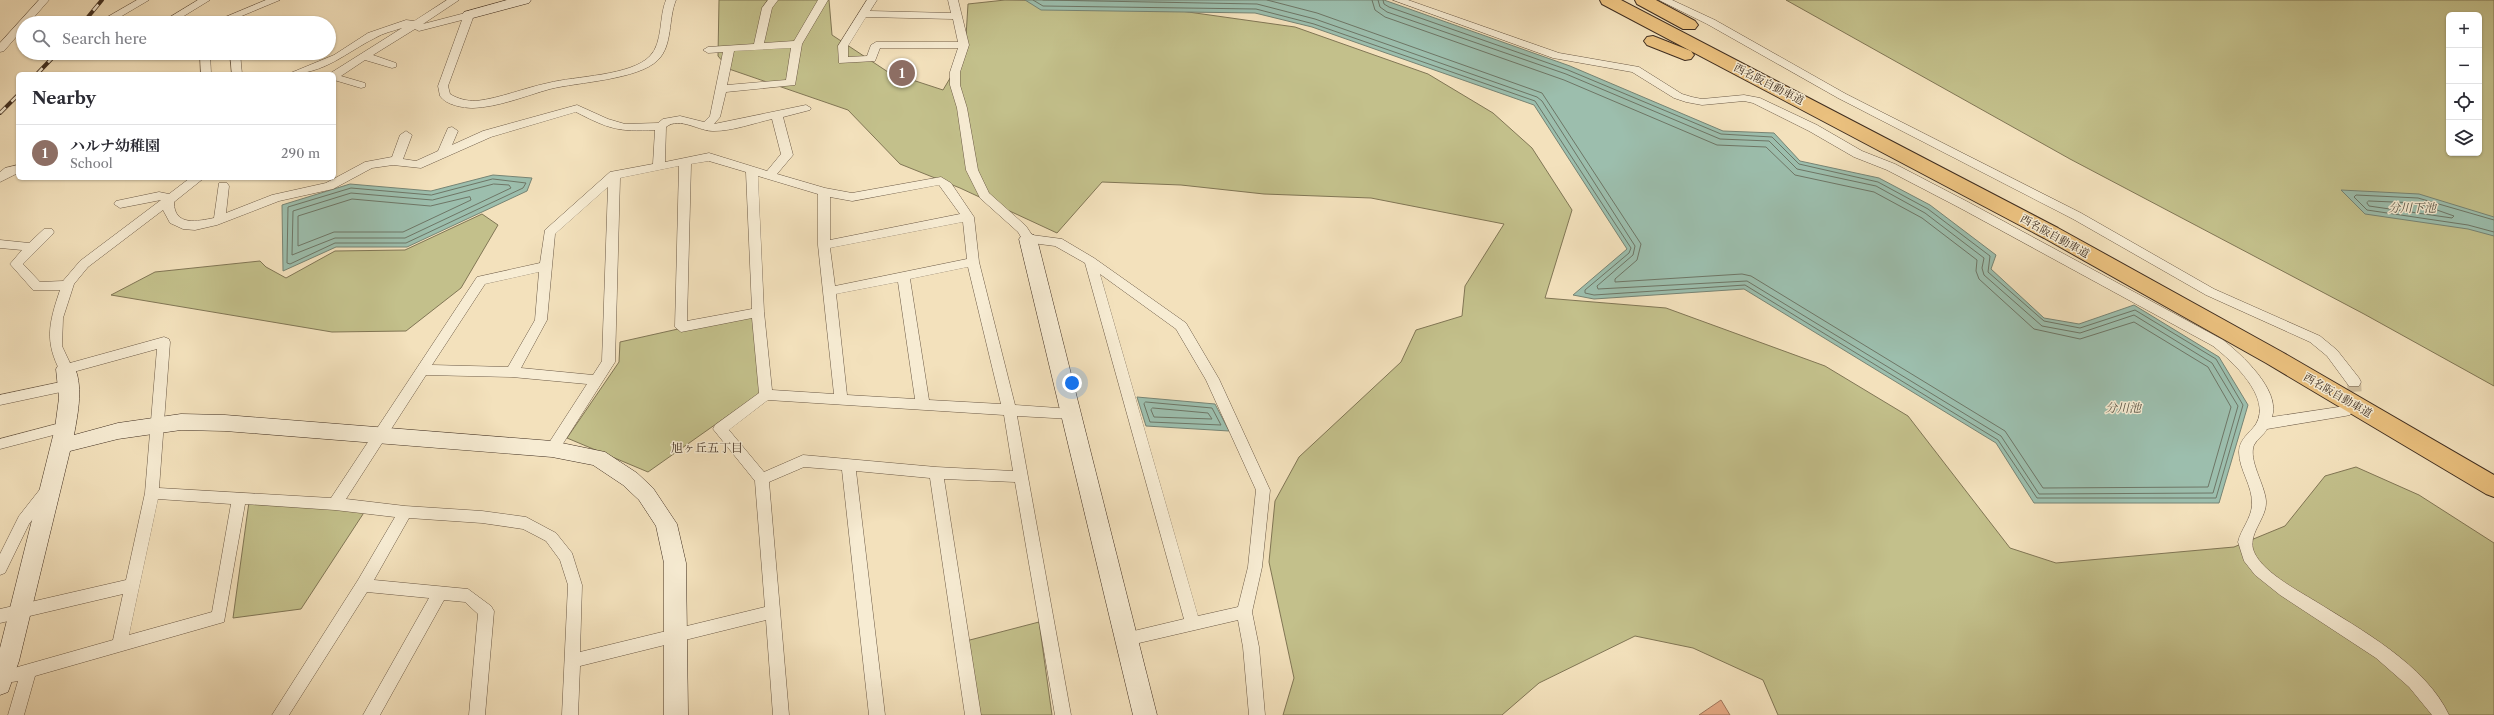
<!DOCTYPE html>
<meta charset="utf-8">
<style>
body{margin:0;font-family:"Libre Caslon Text","Noto Serif JP",serif;background:#f7f7f7;color:#2b2b33}
.controls{position:absolute;right:12px;top:12px;display:grid;overflow:hidden;border-radius:6px;box-shadow:0 1px 3px #0004}
.controls button{width:36px;height:36px;display:grid;place-items:center;padding:0;border:0;border-bottom:1px solid #e1e1e2;background:#fff;color:#2b2b33;font:20px sans-serif}
.you{position:absolute;left:1072px;top:383px;width:14px;height:14px;margin:-10px;border:3px solid #fff;border-radius:50%;background:#1a73e8;box-shadow:0 0 0 6px #1a73e833}
.badge{display:grid;place-items:center;width:26px;height:26px;border-radius:50%;background:#2563eb;color:#fff;font-size:13px;font-weight:700}
.pin{position:absolute;translate:-50% -50%;border:2px solid #fff;box-shadow:0 1px 4px #0006}
.list{margin:0;padding:0;list-style:none}
h2{display:flex;justify-content:space-between;align-items:center;height:52px;margin:0;padding:0 16px;font-size:17px}
h2 small{font-size:13px;font-weight:400;color:#7c7c81}
.list li{display:grid;grid-template-columns:26px 1fr auto;gap:12px;align-items:center;box-sizing:border-box;height:56px;padding:0 16px;border-top:1px solid #e1e1e2}
.list b{display:block;font-size:15px;white-space:nowrap}
.list p{margin:0;font-size:13px;white-space:nowrap;color:#7c7c81}
.list em{font-size:13px;font-style:normal;color:#7c7c81}
.icon{flex:none;width:22px;height:22px;fill:none;stroke:currentColor;stroke-width:2;stroke-linecap:round;stroke-linejoin:round}
.map{position:relative;flex:none;width:2494px;height:715px;overflow:hidden}
.search{position:absolute;background:#fff;box-shadow:0 1px 3px #0004;left:16px;top:16px;width:320px;height:44px;display:flex;align-items:center;gap:10px;box-sizing:border-box;padding:0 14px;border-radius:22px;color:#7c7c81;font-size:15px}
.panel{position:absolute;background:#fff;box-shadow:0 1px 3px #0004;left:16px;top:72px;width:320px;height:108px;border-radius:6px}
.map>svg:first-child{display:block}
.green{fill:#c3c08b;stroke:#817655;fill-rule:evenodd}
.water{fill:#9cbead;stroke:#778474}
.lines{fill:none;stroke-linecap:round;stroke-linejoin:round}
.shore{stroke:#6e7666;stroke-width:1}
.building{fill:#e6ac87;stroke:#a1785e}
.street-tunnel{stroke:#cfbd9d;stroke-width:14;stroke-dasharray:14 7;stroke-linecap:butt}
.street-casing{stroke:#6c5a46;stroke-width:1}
.secondary-casing{stroke:#3f2d1f;stroke-width:1}
.highway-casing{stroke:#3f2d1f;stroke-width:2}
.street{fill:#f7ecd3;fill-rule:evenodd}
.secondary{fill:#f7ecd3;fill-rule:evenodd}
.highway{fill:#eac07e;fill-rule:evenodd}
.rail-casing{stroke:#3f2d1f;stroke-width:4}
.rail{stroke:#f7ecd3;stroke-width:2.5;stroke-dasharray:8;stroke-linecap:butt}
.labels{text-anchor:middle;stroke-width:3;stroke-linejoin:round;paint-order:stroke}
.street-label{font-size:11px;fill:#3f2d1f;stroke:#f7ecd3}
.water-label{font-size:12px;font-style:italic;fill:#565142;stroke:#f7ecd3}
.neighbourhood-label{font-size:12px;fill:#3f2d1f;stroke:#f7ecd3}
</style>
<div class="map">
<svg width="2494" height="715" viewBox="0 0 2494 715">
<rect width="100%" height="100%" fill="#f3e1bc"/>
<filter id="stains"><feTurbulence type="fractalNoise" baseFrequency=".005" numOctaves="4"/><feColorMatrix values="0 0 0 0 .2 0 0 0 0 .09 0 0 0 0 .02 0 0 0 .5 -.17"/></filter>
<radialGradient id="worn" r=".72"><stop offset=".6" stop-color="#630" stop-opacity="0"/><stop offset="1" stop-color="#630" stop-opacity=".3"/></radialGradient>
<g class="green">
<polygon points="719,0 829,0 832,35 888,72 943,90 965,53 968,4 1005,0 1117,2 1295,27 1428,74 1493,113 1532,148 1572,210 1545,298 1666,308 1825,366 1908,416 2010,548 2056,563 2234,547 2285,526 2325,476 2356,467 2419,495 2494,543 2494,715 1778,715 1763,680 1693,648 1635,636 1539,683 1502,715 1283,715 1294,678 1269,562 1275,501 1299,457 1401,362 1416,330 1462,316 1465,286 1504,224 1371,198 1264,194 1181,185 1102,182 1057,233 960,188 900,164 848,110 729,69 718,56"/>
<path d="M1786 0H2494V386L2364 314 2070 159ZM2449 15H2479V153H2449Z"/>
<polygon points="482,214 498,225 461,288 406,331 332,332 111,295 155,272 260,261 266,267 286,278 335,251 405,250"/>
<polygon points="754,312 760,393 648,472 567,438 619,362 620,342"/>
<polygon points="249,502 365,511 301,609 233,618"/>
<polygon points="1039,622 1052,715 980,715 966,641"/>
</g>
<g class="water">
<polygon points="1025,0 1384,0 1570,66 1723,131 1774,133 1800,161 1879,178 1930,205 1996,255 1991,269 2044,318 2079,324 2134,305 2219,357 2248,405 2219,503 2034,503 1996,443 1744,289 1594,299 1573,295 1627,249 1534,105 1312,27 1255,13 1041,10"/>
<polygon points="493,175 532,178 527,191 407,247 336,247 283,271 282,205 350,184 431,191"/>
<polygon points="2341,190 2419,194 2494,217 2494,236 2468,229 2365,214"/>
<polygon points="1137,397 1215,404 1229,431 1146,426"/>
</g>
<g class="lines">
<g class="shore">
<polyline points="1033,0 1043,6 1256,9 1314,24 1535,101 1631,248 1629,253 1585,290 1585,293 1594,295 1745,285 1998,440 2037,498 2216,498 2243,405 2216,359 2135,310 2080,328 2044,321 1988,272 1990,256 1928,209 1878,182 1799,164 1772,137 1721,134 1568,70 1389,7 1384,4 1383,0"/>
<polyline points="1043,0 1257,4 1315,19 1537,97 1542,101 1635,246 1633,255 1597,286 1598,289 1747,281 2001,436 2039,494 2213,493 2238,406 2212,363 2134,315 2080,333 2042,326 1984,275 1982,268 1984,258 1925,213 1876,186 1797,169 1769,141 1720,139 1566,74 1387,12 1380,7 1378,0"/>
<polyline points="1267,0 1317,13 1542,93 1641,244 1637,260 1615,279 1615,282 1742,274 1751,276 2005,431 2043,488 2208,487 2231,407 2208,367 2134,322 2080,339 2034,329 1979,279 1976,271 1977,260 1922,218 1874,192 1795,175 1766,147 1717,145 1564,80 1385,17 1375,10 1372,0"/>
<polygon points="493,179 526,183 523,188 406,243 335,243 290,264 287,263 288,207 351,188 431,195"/>
<polygon points="494,184 509,185 511,188 405,238 335,238 292,255 293,211 351,193 432,200"/>
<polygon points="470,197 471,200 403,232 334,232 298,246 298,216 352,199 430,206"/>
<polygon points="2369,201 2417,203 2454,216 2452,218 2369,206 2367,203"/>
<polyline points="2494,220 2418,198 2356,195 2354,197 2367,210 2468,225 2494,232"/>
<polygon points="1146,402 1212,408 1221,425 1150,422 1144,404"/>
<polygon points="1153,408 1208,413 1212,419 1154,417 1151,410"/>
</g>
</g>
<polygon class="building" points="1721,700 1730,715 1699,715"/>
<g class="lines">
<polyline class="street-tunnel" points="2346,410 2355,397 2354,382"/>
<defs>
<g id="street">
<polygon points="39,0 49,0 29,23 23,23 23,29 4,51 0,52 0,43"/>
<polygon points="137,0 149,0 110,23 97,23"/>
<polygon points="198,0 210,0 179,19 183,23 171,23 167,19"/>
<polygon points="266,0 280,0 225,23 211,23"/>
<path d="M447 0H459L423 24 469 12 474 15 448 86 450 94C458 99 467 101 476 101 501 98 524 88 548 83 575 76 631 76 650 56 663 43 659 16 666 0H676C668 19 673 45 658 60 638 80 578 82 550 89 525 96 499 107 473 108 463 108 446 105 440 96L438 86 462 20 419 31 415 29 373 55 396 63V67L392 68 365 60 341 76 365 83V87L361 88 334 80V74H329L402 28C393 31 383 33 375 38 345 53 325 74 288 74L334 55 368 33 406 20 414 21Z"/>
<path d="M768 0H778L772 8 764 43 794 41 818 0H828L802 44 795 85 726 92 720 117 714 124 806 105 811 108 810 110 783 117 793 155 777 174 825 188 852 193 941 177 951 183 974 217 979 262 1015 405 1072 409 1077 410 1079 414 1077 418 1072 419 1017 416 1071 715H1055L1015 482 944 479 981 715H965L930 478 856 471 885 715H869L842 470 804 467 769 482 789 715H773L766 620 580 666 578 715H562L568 585 560 560 546 541 523 529 482 523 409 518 374 580 468 589 491 606 494 611 485 715H469L478 614 465 602 444 600 380 715H363L429 598 367 592 289 715H272L358 580 395 517 335 510 245 504 224 622 35 676 24 715H8L18 681 0 684V672L113 640 123 594 0 623V609L126 580 145 493 157 349 66 374 61 373C44 341 49 323 60 290H33L10 264 22 250 0 248V240L29 243 44 229H52L54 232 52 235 23 264 40 282 63 281 80 261 161 200 120 208 114 204 116 201 159 192 169 194 190 178H204L174 202C174 227 198 221 214 218L219 183H227L229 186 226 213 272 195 326 183 365 162 392 157 400 135 406 131 412 135 403 159 416 161 438 151 448 128 452 127 458 131 452 145 483 131 577 105 608 119 625 124 658 123 663 119 680 116 704 122 710 116 723 52 708 53 703 50 708 47 754 44 762 8ZM791 48 786 80 727 85 734 51ZM576 112C609 129 618 132 655 130L653 164 610 172 545 230 540 263 477 277 331 498 159 488 170 342 169 339 164 337 70 363 62 346 63 318 74 284 88 267 163 210 170 223 183 229 195 230 217 225 279 201 333 189 372 168 393 165 421 168 491 137ZM772 119 781 154 767 171 709 153 665 162 666 127C680 116 700 132 714 131 733 131 754 123 772 119ZM709 161 746 172 752 309 687 321 691 164ZM679 166 675 327 681 332 752 318 759 393 715 425 713 429 755 481 765 607 580 652 582 585 572 553 556 533 526 517 482 511 405 506 346 499 426 375 512 377 587 384 545 449 547 453H557L615 362 620 178ZM758 176 818 194V245L834 394 772 390 764 312ZM939 185 960 214 830 240V197L852 201ZM608 187 602 361 593 375 521 368 547 320 555 234ZM963 222 967 259 835 286 830 248ZM968 267 1001 404 929 400 910 279ZM539 272 535 320 508 367 432 365 485 284ZM898 282 915 399 847 395 836 294ZM768 400 1004 415 1013 471 936 467 803 455 764 472 729 430ZM158 499 231 504 212 612 129 635Z"/>
<path d="M867 0H877L870 11 951 13 948 0H958L969 45 960 72V85L967 108 978 170 989 193 1026 226 1032 235 1062 239 1094 258 1186 323 1219 379 1270 490 1262 567 1252 612 1259 647 1265 715H1249L1243 647 1238 620 1126 646 1121 644 1118 639 1121 634 1184 619 1085 263 1055 246 1024 242 1018 232 980 198 966 170 957 108 950 85V72L958 48H880L875 61 839 63 838 46ZM866 17 953 19 958 42H876L871 45 867 56 848 57V46ZM1100 274 1176 329 1206 380 1256 490 1248 567 1238 607 1198 616Z"/>
<path d="M1393 0H1408L1559 53 1639 67 1682 94 1692 97 1702 99 1744 95 1760 98 1817 125 1862 151 1895 164 1968 202 2223 340C2241 354 2281 390 2272 417L2345 406 2350 407 2352 411 2350 415 2345 416 2267 429C2264 435 2257 439 2254 445 2248 460 2265 485 2266 501 2267 518 2249 532 2253 549 2259 570 2297 590 2315 601 2360 629 2426 665 2449 715H2432L2409 687 2376 658 2280 595 2255 575 2244 561 2238 542C2241 529 2251 519 2252 505 2253 486 2239 470 2239 452 2239 439 2250 433 2256 424 2272 397 2232 361 2213 346L1960 208 1887 170 1854 157 1809 131 1753 103 1744 101 1702 105 1686 102 1674 98 1632 72 1553 58Z"/>
<polygon points="1659,0 1672,0 1715,20 1846,94 2081,213 2214,289 2320,336 2337,350 2359,378 2361,382 2359,386 2349,386 2327,356 2310,342 2206,295 2073,219 1838,98 1707,24"/>
<polygon points="104,53 115,53 110,56"/>
<polygon points="200,53 210,53 211,74 201,74"/>
<polygon points="230,53 240,53 242,74 232,74"/>
<polygon points="18,165 18,173 0,182 0,172 5,168"/>
<polygon points="70,380 75,381 77,385 75,389 0,405 0,395"/>
<polygon points="64,422 69,423 71,427 69,431 0,449 0,439"/>
<polygon points="46,486 51,488 53,492 51,496 29,524 5,573 0,575 0,554 19,516 41,488"/>
</g>
<g id="secondary">
<polygon points="507,0 531,0 529,3 469,19 462,15 464,12"/>
<polygon points="1028,233 1034,235 1037,239 1157,715 1133,715 1019,239 1022,235"/>
<path d="M66 362 73 364C84 384 78 413 74 435L118 423 181 414 225 415 552 441 605 452 637 473 653 488 677 524 686 563 688 715H664V563L656 526 639 500 623 485 593 465 552 457 225 431 181 430 118 439 70 451 19 661 8 692 0 695V648L55 428 59 398 56 369 59 364Z"/>
</g>
<g id="highway">
<polygon points="1600,0 1621,0 2058,228 2282,352 2494,475 2494,497 2486,494 2266,363 2044,238 1602,4"/>
<polygon points="1635,0 1656,0 1695,21 1698,25 1695,29 1683,29 1637,4"/>
<polygon points="1653,36 1691,51 1694,55 1691,59 1685,60 1647,45 1644,41 1647,37"/>
</g>
</defs>
<use href="#street" class="street-casing"/>
<use href="#secondary" class="secondary-casing"/>
<use href="#highway" class="highway-casing"/>
<use href="#street" class="street"/>
<use href="#secondary" class="secondary"/>
<use href="#highway" class="highway"/>
<defs>
<g id="rail">
<polyline points="83,23 102,0"/>
<polyline points="37,74 57,53"/>
<polyline points="0,113 18,95"/>
</g>
</defs>
<use href="#rail" class="rail-casing"/>
<use href="#rail" class="rail"/>
</g>
<g class="labels">
<g class="street-label">
<text transform="translate(1769 84) rotate(27)" y="4">西名阪自動車道</text>
<text transform="translate(2055 236) rotate(29)" y="4">西名阪自動車道</text>
<text transform="translate(2338 395) rotate(30)" y="4">西名阪自動車道</text>
</g>
<g class="water-label">
<text x="2412" y="212">分川下池</text>
<text x="2123" y="412">分川池</text>
</g>
<g class="neighbourhood-label">
<text x="707" y="452">旭ヶ丘五丁目</text>
</g>
</g>
<rect width="100%" height="100%" filter="url(#stains)"/>
<rect width="100%" height="100%" fill="url(#worn)"/>
</svg>
<div class="controls">
<button>+</button>
<button>−</button>
<button><svg class="icon" aria-label="locate" viewBox="0 0 24 24"><circle cx="12" cy="12" r="6"/><path d="M12 2v4M12 18v4M2 12h4M18 12h4"/></svg></button>
<button><svg class="icon" aria-label="layers" viewBox="0 0 24 24"><path d="M12 4l9 5-9 5-9-5zM3 14l9 5 9-5"/></svg></button>
</div>
<div class="you"></div>
<div class="pin badge" style="left:902px;top:73px;background:#8d6e63">1</div>
<div class="search"><svg class="icon" aria-label="search" viewBox="0 0 24 24"><circle cx="10" cy="10" r="6"/><path d="M15 15l6 6"/></svg>Search here</div>
<section class="panel">
<h2>Nearby<small></small></h2>
<ul class="list">
<li><span class="badge" style="background:#8d6e63">1</span><div><b>ハルナ幼稚園</b><p>School</p></div><em>290 m</em></li>
</ul>
</section>
</div>
